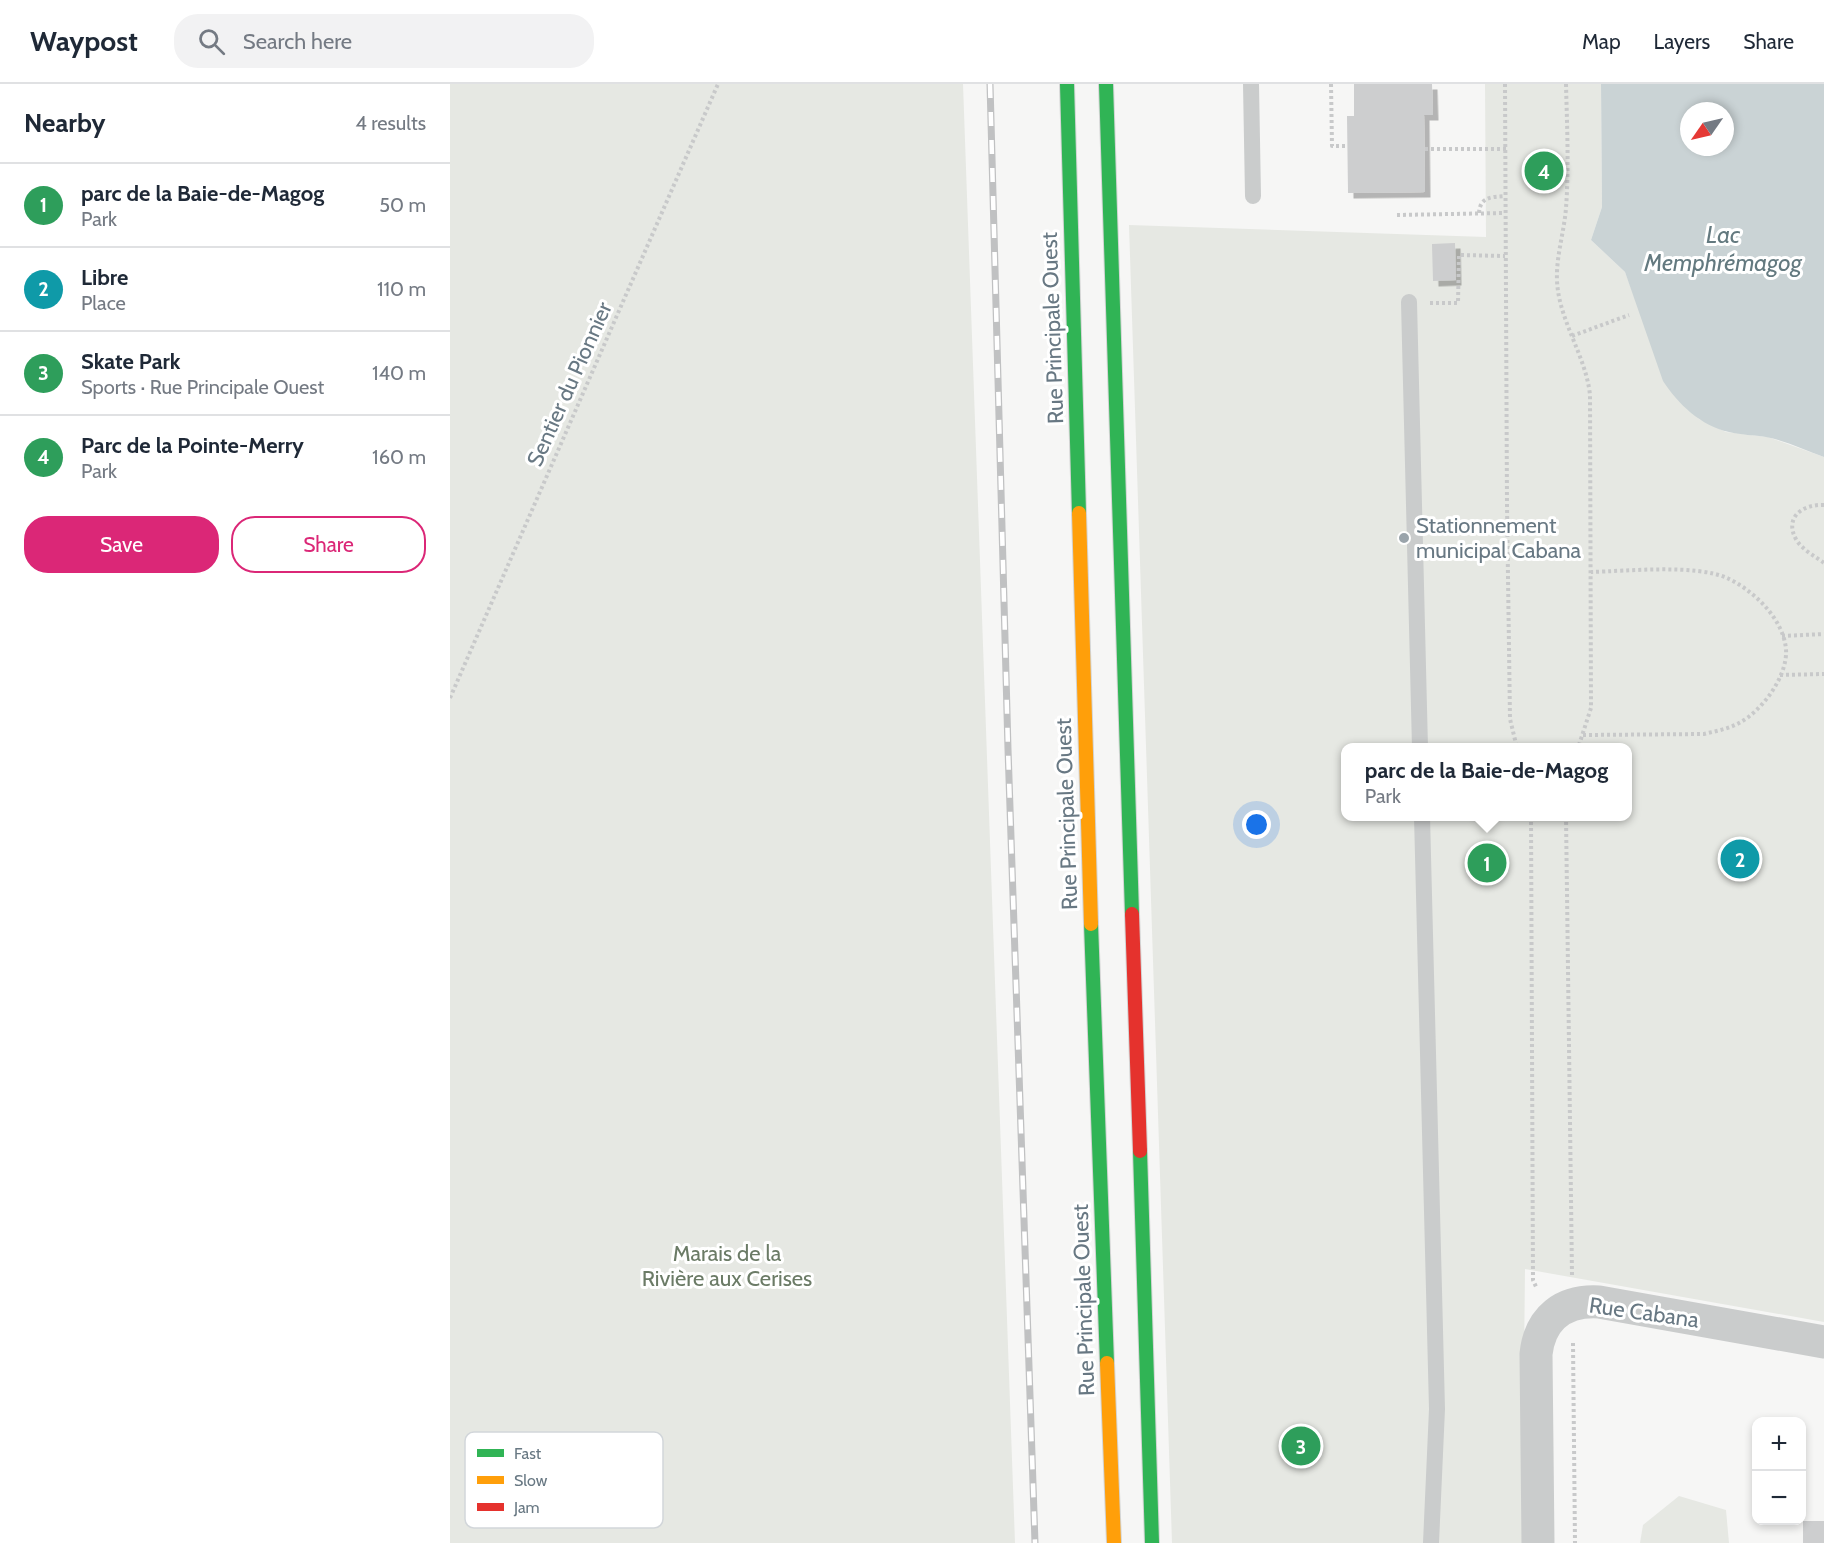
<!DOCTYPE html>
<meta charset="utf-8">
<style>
body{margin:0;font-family:Cabin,sans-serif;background:#f2f2f3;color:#1f2937}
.controls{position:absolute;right:18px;bottom:18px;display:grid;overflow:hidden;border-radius:12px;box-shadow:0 3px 9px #0003}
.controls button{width:54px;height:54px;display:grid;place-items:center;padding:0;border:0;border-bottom:2px solid #e0e1e3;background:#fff;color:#1f2937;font:30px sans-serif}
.compass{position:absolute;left:1230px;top:18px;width:54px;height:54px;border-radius:50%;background:#fff;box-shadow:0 3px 9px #0003;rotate:236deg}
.you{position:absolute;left:807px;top:741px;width:21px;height:21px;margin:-15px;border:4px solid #fff;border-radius:50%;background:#1a73e8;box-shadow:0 0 0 9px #1a73e833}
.badge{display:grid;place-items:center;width:39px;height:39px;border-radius:50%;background:#db2777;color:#fff;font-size:20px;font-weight:700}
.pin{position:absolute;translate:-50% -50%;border:3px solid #fff;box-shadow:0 2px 6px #0006}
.popup{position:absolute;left:891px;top:659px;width:291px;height:78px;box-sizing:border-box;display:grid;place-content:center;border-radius:12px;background:#fff;filter:drop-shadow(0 2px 4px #0005);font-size:20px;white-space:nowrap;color:#747a83}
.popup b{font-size:22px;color:#1f2937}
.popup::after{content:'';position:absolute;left:50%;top:100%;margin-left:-12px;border:12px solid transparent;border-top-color:#fff}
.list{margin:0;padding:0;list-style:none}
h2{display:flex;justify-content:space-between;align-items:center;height:78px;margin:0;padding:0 24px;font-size:26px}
h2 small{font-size:20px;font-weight:400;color:#747a83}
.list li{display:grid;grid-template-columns:39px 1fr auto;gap:18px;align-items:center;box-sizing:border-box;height:84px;padding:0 24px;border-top:2px solid #e0e1e3}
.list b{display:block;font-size:22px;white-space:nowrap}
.list p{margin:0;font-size:20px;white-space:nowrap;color:#747a83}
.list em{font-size:20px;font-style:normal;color:#747a83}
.actions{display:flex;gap:12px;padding:18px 24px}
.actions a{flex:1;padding:14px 0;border:2px solid #db2777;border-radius:24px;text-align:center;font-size:21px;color:#db2777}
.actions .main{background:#db2777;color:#fff}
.icon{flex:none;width:33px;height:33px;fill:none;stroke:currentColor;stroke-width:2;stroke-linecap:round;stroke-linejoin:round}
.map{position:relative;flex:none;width:1374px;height:1459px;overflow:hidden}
header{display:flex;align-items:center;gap:36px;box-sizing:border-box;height:84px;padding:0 30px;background:#fff;border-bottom:2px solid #e0e1e3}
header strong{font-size:28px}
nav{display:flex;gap:33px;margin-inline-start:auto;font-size:21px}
.search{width:420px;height:54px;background:#f2f2f3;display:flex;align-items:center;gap:15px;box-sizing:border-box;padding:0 21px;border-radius:24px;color:#747a83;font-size:22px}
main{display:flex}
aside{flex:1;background:#fff}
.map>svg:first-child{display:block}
.green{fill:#e6e8e3;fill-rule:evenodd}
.water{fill:#cad3d5;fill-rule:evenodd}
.building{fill:#cdcecf;filter:url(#shadow)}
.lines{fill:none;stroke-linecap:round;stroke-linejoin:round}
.fast-casing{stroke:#d3d4d4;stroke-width:16}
.slow-casing{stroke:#d3d4d4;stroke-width:16}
.jam-casing{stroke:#d3d4d4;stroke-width:16}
.path{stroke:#c8c9ca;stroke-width:4;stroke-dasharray:3 3;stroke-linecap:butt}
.lane{stroke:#cacccc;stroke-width:16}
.street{stroke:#cacccc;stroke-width:33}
.fast{stroke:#30b455;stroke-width:14}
.slow{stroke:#ff9f0a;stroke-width:14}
.jam{stroke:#e5322d;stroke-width:14}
.rail-casing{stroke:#c0c1c2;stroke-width:7}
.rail{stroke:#fff;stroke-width:4.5;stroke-dasharray:14;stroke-linecap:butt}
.poi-dot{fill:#9aa4ab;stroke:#fff;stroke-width:2}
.labels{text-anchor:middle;stroke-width:6;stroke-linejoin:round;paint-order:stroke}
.street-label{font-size:22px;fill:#687883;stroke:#fff}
.poi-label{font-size:22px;fill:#687883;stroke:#fff;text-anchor:start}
.park-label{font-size:22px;fill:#6b7b66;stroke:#fff}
.water-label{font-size:24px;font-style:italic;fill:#63797f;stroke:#fff}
.key{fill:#fff;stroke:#d2d6da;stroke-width:1.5}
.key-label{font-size:16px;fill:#687883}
</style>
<header>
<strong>Waypost</strong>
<div class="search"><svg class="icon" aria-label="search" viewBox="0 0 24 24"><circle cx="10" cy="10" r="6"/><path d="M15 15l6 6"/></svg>Search here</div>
<nav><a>Map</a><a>Layers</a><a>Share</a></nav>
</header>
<main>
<aside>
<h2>Nearby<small>4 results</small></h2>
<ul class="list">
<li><span class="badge" style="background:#2e9e5b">1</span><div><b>parc de la Baie-de-Magog</b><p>Park</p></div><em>50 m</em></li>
<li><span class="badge" style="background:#0f9aa8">2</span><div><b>Libre</b><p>Place</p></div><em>110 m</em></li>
<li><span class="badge" style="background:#2e9e5b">3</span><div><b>Skate Park</b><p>Sports · Rue Principale Ouest</p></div><em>140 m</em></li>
<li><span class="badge" style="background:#2e9e5b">4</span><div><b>Parc de la Pointe-Merry</b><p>Park</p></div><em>160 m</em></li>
</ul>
<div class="actions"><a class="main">Save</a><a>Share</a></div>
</aside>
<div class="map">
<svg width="1374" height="1459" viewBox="0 0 1374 1459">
<defs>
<filter id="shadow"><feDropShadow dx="5.5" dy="5.5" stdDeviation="0" flood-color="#0004"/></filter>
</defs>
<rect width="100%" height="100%" fill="#f6f6f5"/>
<g class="green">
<polygon points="0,0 513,0 565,1459 0,1459"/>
<path d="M1035 0H1151L1152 123 1141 156 1175 188 1192 233 1249 335 1276 348 1318 353 1374 373V1238L1075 1185 1072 1459H722L679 141 1036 153ZM896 664H1178V732H896Z"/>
<polygon points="1229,1412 1276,1426 1279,1459 1190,1459 1193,1441"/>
</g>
<path class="water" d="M1151 0H1374V373C1355 366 1336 357 1316 353 1304 351 1291 351 1279 348 1251 342 1228 320 1213 297L1175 188 1141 156 1152 123ZM1239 27H1275V63H1239Z"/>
<g class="building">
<polygon points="904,0 982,0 983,31 974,31 975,108 898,109 897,32 904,32"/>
<polygon points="1005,159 1006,196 983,197 982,160"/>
<rect x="1353" y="1437" width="21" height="22"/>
</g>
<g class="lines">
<defs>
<g id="fast">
<polyline points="617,0 629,429"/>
<polyline points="656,0 682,830"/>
<polyline points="641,840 657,1279"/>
<polyline points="690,1067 702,1459"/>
</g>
<g id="slow">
<polyline points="629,429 641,840"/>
<polyline points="657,1279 664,1459"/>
</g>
<polyline id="jam" points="682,830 690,1067"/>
</defs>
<use href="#fast" class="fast-casing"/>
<use href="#slow" class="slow-casing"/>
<use href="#jam" class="jam-casing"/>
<g class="path">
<polyline points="881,0 882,62 897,62"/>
<polyline points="1055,0 1057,421 1060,635 1067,664"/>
<path d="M1116 0C1117 41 1119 84 1116 124 1114 149 1106 172 1107 197 1109 237 1136 272 1140 311L1141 624 1128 664"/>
<polyline points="975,65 1056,65"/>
<path d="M1029 129C1030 113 1041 113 1055 112"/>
<polyline points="947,131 1055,129"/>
<polyline points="980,219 1008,219 1009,171 1055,172"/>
<polyline points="1122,252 1179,231"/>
<path d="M1374 421C1352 420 1333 434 1347 457 1353 466 1366 473 1374 479"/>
<polyline points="1332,552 1374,550"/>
<polyline points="1330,591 1374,590"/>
<polyline points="0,614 268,0"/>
<path d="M1133 651 1254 650C1266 647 1278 645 1289 639 1312 627 1338 592 1336 565 1333 534 1303 506 1277 494 1246 480 1177 487 1141 488"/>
<polyline points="1081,732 1083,1196 1087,1205"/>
<polyline points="1116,732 1122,1191"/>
<polyline points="1123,1259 1125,1459"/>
</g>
<g class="lane">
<polyline points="801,0 803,112"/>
<polyline points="959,218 970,664"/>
<polyline points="972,732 987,1325 981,1459"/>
</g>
<path class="street" d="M1088 1459 1086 1270C1090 1234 1113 1216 1149 1218L1374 1258"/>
<use href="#fast" class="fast"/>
<use href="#slow" class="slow"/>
<use href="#jam" class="jam"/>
<defs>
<polyline id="rail" points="540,0 558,665 585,1459"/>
</defs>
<use href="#rail" class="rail-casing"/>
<use href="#rail" class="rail"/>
</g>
<circle class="poi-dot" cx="954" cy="454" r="6"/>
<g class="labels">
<g class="street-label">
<text transform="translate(602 244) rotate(-92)" y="8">Rue Principale Ouest</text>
<text transform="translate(119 300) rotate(-66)" y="8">Sentier du Pionnier</text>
<text transform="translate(616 730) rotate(-92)" y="8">Rue Principale Ouest</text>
<text transform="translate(633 1216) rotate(-92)" y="8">Rue Principale Ouest</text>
<text transform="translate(1194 1228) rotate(8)" y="8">Rue Cabana</text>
</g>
<g class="poi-label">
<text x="966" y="449">Stationnement<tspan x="966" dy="25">municipal Cabana</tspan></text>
</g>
<g class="park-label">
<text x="277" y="1177">Marais de la<tspan x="277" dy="25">Rivière aux Cerises</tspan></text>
</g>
<g class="water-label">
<text x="1273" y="159">Lac<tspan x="1273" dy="28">Memphrémagog</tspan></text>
</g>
</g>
<rect x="15" y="1348" width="198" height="96" rx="9" class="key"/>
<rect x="27" y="1365" width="27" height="8" fill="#30b455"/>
<rect x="27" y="1392" width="27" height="8" fill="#ff9f0a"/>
<rect x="27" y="1419" width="27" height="8" fill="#e5322d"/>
<g class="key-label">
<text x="64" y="1375">Fast</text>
<text x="64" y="1402">Slow</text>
<text x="64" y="1429">Jam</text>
</g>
</svg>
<div class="controls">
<button>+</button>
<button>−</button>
</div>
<svg class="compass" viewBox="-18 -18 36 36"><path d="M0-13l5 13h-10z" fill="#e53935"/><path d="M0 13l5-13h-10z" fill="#747a83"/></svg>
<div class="you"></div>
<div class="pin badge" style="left:1037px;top:779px;background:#2e9e5b">1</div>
<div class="popup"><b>parc de la Baie-de-Magog</b>Park</div>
<div class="pin badge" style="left:1290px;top:775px;background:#0f9aa8">2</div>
<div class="pin badge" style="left:851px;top:1362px;background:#2e9e5b">3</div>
<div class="pin badge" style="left:1094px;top:87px;background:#2e9e5b">4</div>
</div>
</main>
